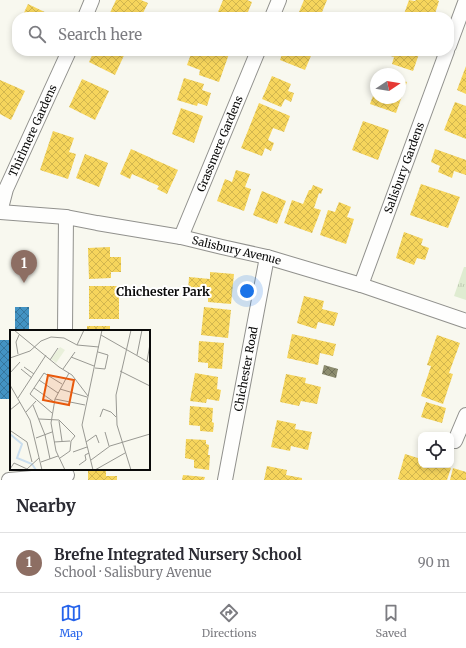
<!DOCTYPE html>
<meta charset="utf-8">
<style>
body{margin:0;font-family:Merriweather,serif;background:#f2f2f3;color:#2b2b33}
.controls{position:absolute;right:12px;bottom:12px;display:grid;overflow:hidden;border-radius:8px;box-shadow:0 2px 6px #0003}
.controls button{width:36px;height:36px;display:grid;place-items:center;padding:0;border:0;border-bottom:1px solid #e1e1e2;background:#fff;color:#2b2b33;font:20px sans-serif}
.compass{position:absolute;left:370px;top:68px;width:36px;height:36px;border-radius:50%;background:#fff;box-shadow:0 2px 6px #0003;rotate:78deg}
.you{position:absolute;left:247px;top:291px;width:14px;height:14px;margin:-10px;border:3px solid #fff;border-radius:50%;background:#1a73e8;box-shadow:0 0 0 6px #1a73e833}
.badge{display:grid;place-items:center;width:26px;height:26px;border-radius:50%;background:#2563eb;color:#fff;font-size:13px;font-weight:700}
.pin{position:absolute;translate:-50% -33px;filter:drop-shadow(0 1px 2px #0008)}
.pin::after{content:'';position:absolute;top:21px;width:14px;height:12px;background:inherit;clip-path:polygon(0 0,100% 0,50% 100%)}
.list{margin:0;padding:0;list-style:none}
h2{display:flex;justify-content:space-between;align-items:center;height:52px;margin:0;padding:0 16px;font-size:17px}
h2 small{font-size:13px;font-weight:400;color:#7c7c81}
.list li{display:grid;grid-template-columns:26px 1fr auto;gap:12px;align-items:center;box-sizing:border-box;height:60px;padding:0 16px;border-top:1px solid #e1e1e2}
.list b{display:block;font-size:15px;white-space:nowrap}
.list p{margin:0;font-size:13px;white-space:nowrap;color:#7c7c81}
.list em{font-size:13px;font-style:normal;color:#7c7c81}
.icon{flex:none;width:22px;height:22px;fill:none;stroke:currentColor;stroke-width:2;stroke-linecap:round;stroke-linejoin:round}
.map{position:relative;flex:none;width:466px;height:480px;overflow:hidden}
.search{position:absolute;background:#fff;box-shadow:0 2px 6px #0003;left:12px;right:12px;top:12px;height:44px;display:flex;align-items:center;gap:10px;box-sizing:border-box;padding:0 14px;border-radius:16px;color:#7c7c81;font-size:15px}
.sheet{height:112px;background:#fff}
nav{display:flex;justify-content:space-around;align-items:center;box-sizing:border-box;height:56px;border-top:1px solid #e1e1e2;background:#fff;font-size:11px;color:#7c7c81}
nav a{display:grid;justify-items:center;gap:2px}
nav .on{color:#2563eb}
.map>svg:first-child{display:block}
.grass{fill:url(#grass-tufts)}
.homes{fill:url(#homes-cross-hatch)}
.schools{fill:url(#schools-cross-hatch)}
.industry{fill:url(#industry-cross-hatch)}
.lines{fill:none;stroke-linecap:round;stroke-linejoin:round}
.minor-casing{stroke:#91918d;stroke-width:16}
.minor{stroke:#fefefd;stroke-width:14}
.labels{text-anchor:middle;stroke-width:4;stroke-linejoin:round;paint-order:stroke}
.street-label{font-size:11px;fill:#0a0a0a;stroke:#fff}
.neighbourhood-label{font-size:12px;font-weight:bold;fill:#0a0a0a;stroke:#fff}
.inset-river{fill:none;stroke:#cadeee;stroke-width:2}
.inset-road{fill:none;stroke:#999993;stroke-width:1}
.view{fill:#e8590c;fill-opacity:0.15;stroke:#e8590c;stroke-width:2}
.inset-edge{fill:none;stroke:#0a0a0a;stroke-width:2}
</style>
<div class="map">
<svg width="466" height="480" viewBox="0 0 466 480">
<defs>
<pattern id="grass-tufts" width="24" height="20" patternUnits="userSpaceOnUse"><rect width="24" height="20" fill="#dfecd1"/><path d="M3 7l-1-3M5 7V3M7 7l1-3M15 17l-1-3M17 17v-4M19 17l1-3" fill="none" stroke="#bec9b2"/></pattern>
<pattern id="homes-cross-hatch" width="8" height="8" patternUnits="userSpaceOnUse"><rect width="8" height="8" fill="#f6d55c"/><path d="M0 0l8 8M0 8l8-8" fill="none" stroke="#d2b64f"/></pattern>
<pattern id="schools-cross-hatch" width="8" height="8" patternUnits="userSpaceOnUse"><rect width="8" height="8" fill="#4393c3"/><path d="M0 0l8 8M0 8l8-8" fill="none" stroke="#36769d"/></pattern>
<pattern id="industry-cross-hatch" width="8" height="8" patternUnits="userSpaceOnUse"><rect width="8" height="8" fill="#8c8c6e"/><path d="M0 0l8 8M0 8l8-8" fill="none" stroke="#717159"/></pattern>
</defs>
<rect width="100%" height="100%" fill="#f8f8ef"/>
<polygon class="grass" points="464,267 466,267 466,300 454,296"/>
<g class="homes">
<polygon points="116,0 141,0 148,3 141,17 108,17"/>
<polygon points="223,0 247,0 252,2 246,17 216,17"/>
<polygon points="304,0 327,0 320,17 297,17"/>
<polygon points="409,0 415,1 416,0 437,0 439,1 434,17 413,17 404,14"/>
<polygon points="28,4 55,17 22,17"/>
<polygon points="94,51 126,51 115,75 89,62"/>
<polygon points="192,51 220,51 229,54 219,82 199,75 200,70 187,65"/>
<polygon points="283,51 313,51 305,70 280,60"/>
<polygon points="385,51 420,51 413,71 392,64 394,57 384,54"/>
<polygon points="466,66 466,94 457,90"/>
<polygon points="272,76 291,84 288,91 294,93 291,102 285,99 281,107 262,99"/>
<polygon points="184,78 204,84 202,90 211,93 207,106 198,103 197,106 177,100"/>
<polygon points="82,79 109,91 95,120 69,107"/>
<polygon points="0,80 25,91 11,120 0,114"/>
<polygon points="400,80 407,82 396,113 370,104 376,88 376,98 400,98"/>
<polygon points="455,102 466,106 466,139 444,130"/>
<polygon points="259,103 290,116 284,132 273,128 268,140 274,143 271,151 265,148 262,156 241,148"/>
<polygon points="181,108 203,116 194,143 172,134"/>
<polygon points="363,121 389,130 378,160 352,150"/>
<polygon points="53,131 74,138 69,152 76,154 68,179 40,170"/>
<polygon points="131,149 178,170 167,194 157,189 159,186 132,174 130,179 120,174"/>
<polygon points="435,149 466,160 466,175 454,171 452,178 438,172 440,166 431,162"/>
<polygon points="85,154 108,163 99,187 76,178"/>
<polygon points="236,170 250,174 245,187 251,189 244,211 217,201 225,179 232,182"/>
<polygon points="421,184 460,197 448,228 410,215"/>
<polygon points="313,185 323,189 321,194 319,193 314,208 321,210 312,233 284,223 292,200 303,204 309,190 311,190"/>
<polygon points="262,191 286,201 277,224 253,215"/>
<polygon points="339,202 351,207 347,217 354,219 346,244 320,235 328,210 335,212"/>
<polygon points="404,232 423,239 421,245 429,248 425,260 417,258 414,265 396,258"/>
<polygon points="110,247 110,257 121,257 121,272 111,272 111,278 89,279 88,248"/>
<polygon points="210,272 234,274 231,304 208,302 208,294 188,292 189,277 210,279"/>
<rect x="89" y="286" width="30" height="33"/>
<polygon points="304,296 324,301 322,309 338,313 334,326 318,322 316,329 297,323"/>
<polygon points="204,307 231,310 228,338 201,335"/>
<rect x="87" y="326" width="23" height="5"/>
<polygon points="292,334 336,344 333,356 320,353 318,365 287,358"/>
<polygon points="437,335 460,343 449,373 453,374 443,404 421,396 431,366 427,365"/>
<polygon points="199,341 224,343 222,369 208,368 208,363 198,362"/>
<polygon points="195,373 218,377 217,389 221,390 219,401 207,399 206,403 190,401"/>
<polygon points="286,374 306,378 305,383 321,387 317,404 301,401 299,406 280,402"/>
<polygon points="426,402 446,408 442,423 421,417"/>
<polygon points="190,406 213,408 212,422 214,423 213,432 200,431 200,426 189,425"/>
<polygon points="277,420 296,424 295,429 312,432 308,450 291,446 290,451 271,447"/>
<polygon points="186,439 206,440 206,444 209,445 208,455 210,455 209,470 194,468 194,460 185,458"/>
<polygon points="405,454 421,459 421,465 441,465 451,468 447,480 401,480 398,479"/>
<polygon points="267,466 287,470 286,475 302,478 302,480 264,480"/>
<polygon points="453,468 466,472 466,480 450,480"/>
<polygon points="88,469 106,469 106,476 117,476 117,480 88,480"/>
<polygon points="183,475 205,477 204,480 182,480"/>
</g>
<g class="schools">
<rect x="15" y="307" width="14" height="24"/>
<rect x="0" y="340" width="11" height="59"/>
</g>
<polygon class="industry" points="324,365 338,369 336,378 322,374"/>
<g class="lines">
<defs>
<g id="minor">
<polyline points="85,17 92,0"/>
<polyline points="272,17 279,0"/>
<polyline points="449,46 466,0"/>
<path id="s1" d="M0 212 66 217 97 223 181 237 222 247 267 257 361 285 466 321"/>
<path id="s2" d="M0 212 6 189 69 51"/>
<path id="s3" d="M181 237 258 51"/>
<path id="s4" d="M361 285 447 51"/>
<polyline points="65,331 66,217"/>
<polyline points="455,441 466,415"/>
<polyline points="9,480 67,475"/>
<path id="s5" d="M225 480 267 257"/>
</g>
</defs>
<use href="#minor" class="minor-casing"/>
<use href="#minor" class="minor"/>
</g>
<g class="labels">
<g class="street-label">
<text dy="4" stroke="none"><textPath href="#s2" startOffset="88">Thirlmere Gardens</textPath></text>
<text dy="4" stroke="none"><textPath href="#s3" startOffset="101">Grassmere Gardens</textPath></text>
<text dy="4" stroke="none"><textPath href="#s4" startOffset="125">Salisbury Gardens</textPath></text>
<text dy="4" stroke="none"><textPath href="#s1" startOffset="240">Salisbury Avenue</textPath></text>
<text dy="4" stroke="none"><textPath href="#s5" startOffset="113">Chichester Road</textPath></text>
</g>
<g class="neighbourhood-label">
<text x="163" y="296">Chichester Park</text>
</g>
</g>
<g transform="translate(10 330)">
<rect width="140" height="140" fill="#f8f8ef"/>
<path d="M50 17 55 20 46 33 41 29Z" fill="#e9f0db"/>
<path class="inset-river" d="M0 104 12 114 7 128 22 134 26 140"/>
<path class="inset-road" d="M4 0 49 37 62 45 78 66M121 0 106 65 107 95 121 140M91 5 140 33M67 15 74 0M8 24 6 12 9 5M127 25 132 0M61 27 84 36M0 28 20 21 31 11 41 7 54 8 67 15 89 17M40 30 48 18M137 31 140 14M14 37 24 44M85 38 95 39 98 25 88 22M11 39 22 48M53 39 65 22M110 41 140 56M0 43 10 32M29 50 48 63M0 55 20 90 32 140M24 58 44 72M50 59 77 67M8 68 36 25M45 69 75 75M23 75 35 105 40 129M0 80 10 72M16 82 26 71M42 83 20 64 34 43 52 54M90 87 93 79 101 82 106 87M29 89 49 90 65 106M49 91 52 111M1 101 17 112 22 132M95 102 99 116M26 108 42 102M44 112 60 111M76 112 86 105 89 113M63 122 77 117M50 128 60 121 61 111 65 106M81 130 100 116 140 104M31 132 48 126M69 135 76 130 75 125 79 123M0 139 4 133 17 139 29 128M55 140 46 121 41 93 45 69 59 43M83 140 72 95 92 0M85 140 115 123"/>
<path class="view" d="M38 45 64 50 59 75 33 70Z"/>
<rect width="140" height="140" class="inset-edge"/>
</g>
</svg>
<div class="controls">
<button><svg class="icon" aria-label="locate" viewBox="0 0 24 24"><circle cx="12" cy="12" r="6"/><path d="M12 2v4M12 18v4M2 12h4M18 12h4"/></svg></button>
</div>
<svg class="compass" viewBox="-18 -18 36 36"><path d="M0-13l5 13h-10z" fill="#e53935"/><path d="M0 13l5-13h-10z" fill="#7c7c81"/></svg>
<div class="you"></div>
<div class="pin badge" style="left:24px;top:283px;background:#8d6e63">1</div>
<div class="search"><svg class="icon" aria-label="search" viewBox="0 0 24 24"><circle cx="10" cy="10" r="6"/><path d="M15 15l6 6"/></svg>Search here</div>
</div>
<section class="sheet">
<h2>Nearby<small></small></h2>
<ul class="list">
<li><span class="badge" style="background:#8d6e63">1</span><div><b>Brefne Integrated Nursery School</b><p>School · Salisbury Avenue</p></div><em>90 m</em></li>
</ul>
</section>
<nav>
<a class="on"><svg class="icon" aria-label="map" viewBox="0 0 24 24"><path d="M3 6l6-2 6 2 6-2v14l-6 2-6-2-6 2zM9 4v14M15 6v14"/></svg>Map</a>
<a><svg class="icon" aria-label="directions" viewBox="0 0 24 24"><path d="M12 3l9 9-9 9-9-9zM9 14v-3h6M13 9l2 2-2 2"/></svg>Directions</a>
<a><svg class="icon" aria-label="saved" viewBox="0 0 24 24"><path d="M7 4h10v16l-5-4-5 4z"/></svg>Saved</a>
</nav>
